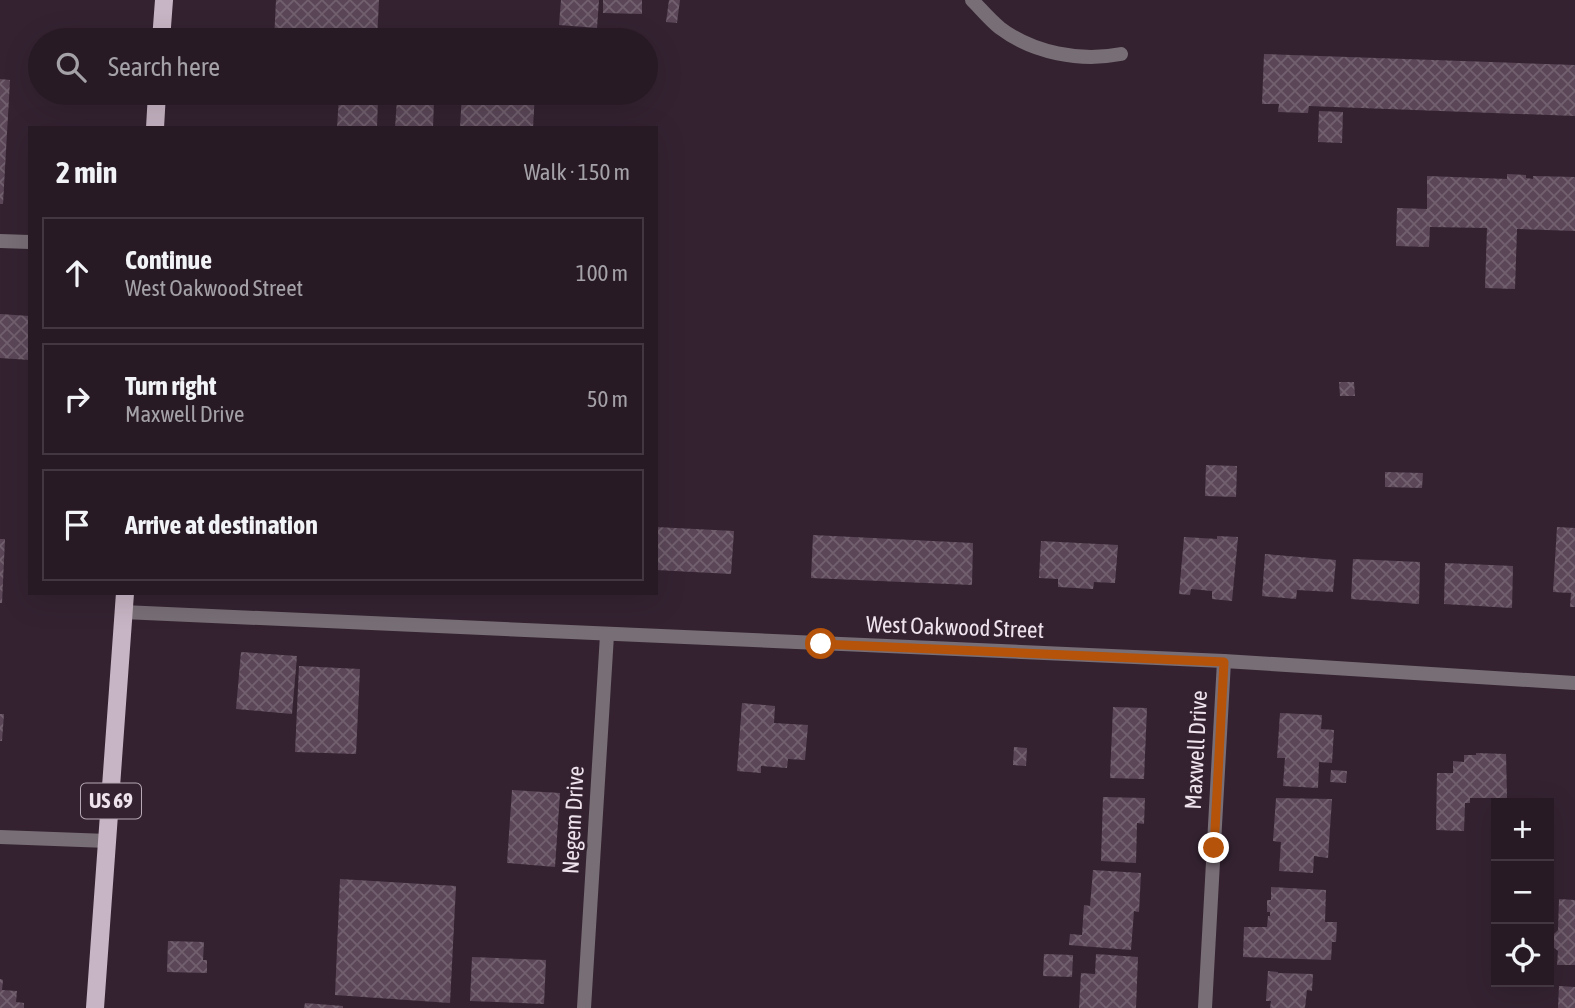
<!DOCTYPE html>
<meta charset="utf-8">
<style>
body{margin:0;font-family:"Asap Condensed",sans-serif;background:#332732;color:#f1f3f6}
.controls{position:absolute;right:21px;bottom:21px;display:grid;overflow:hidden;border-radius:0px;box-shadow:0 7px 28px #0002}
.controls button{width:63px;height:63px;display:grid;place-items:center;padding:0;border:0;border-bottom:2px solid #433842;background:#271a25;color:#f1f3f6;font:35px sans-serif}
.stop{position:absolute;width:21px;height:21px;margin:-16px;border:5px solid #b45309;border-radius:50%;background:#fff}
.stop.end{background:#b45309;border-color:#fff;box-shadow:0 2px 7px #0008}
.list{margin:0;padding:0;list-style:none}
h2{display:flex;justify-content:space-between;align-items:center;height:91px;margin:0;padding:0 28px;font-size:30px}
h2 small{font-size:23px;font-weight:400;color:#a4a1a7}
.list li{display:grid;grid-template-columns:46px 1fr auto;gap:21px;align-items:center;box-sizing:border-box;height:112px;margin:0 14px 14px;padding:0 14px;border:2px solid #433842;border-radius:0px}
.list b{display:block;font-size:26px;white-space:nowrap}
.list p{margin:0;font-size:23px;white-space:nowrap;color:#a4a1a7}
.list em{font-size:23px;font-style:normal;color:#a4a1a7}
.icon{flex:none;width:38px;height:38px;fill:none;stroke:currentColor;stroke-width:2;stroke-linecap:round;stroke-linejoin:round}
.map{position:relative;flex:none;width:1575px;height:1008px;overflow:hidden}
.search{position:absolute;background:#271a25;box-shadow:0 7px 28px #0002;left:28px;top:28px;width:630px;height:77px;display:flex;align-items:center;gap:18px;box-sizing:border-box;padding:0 24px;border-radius:38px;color:#a4a1a7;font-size:26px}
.panel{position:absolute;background:#271a25;box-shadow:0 7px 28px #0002;left:28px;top:126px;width:630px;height:469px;border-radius:0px}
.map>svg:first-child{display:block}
.building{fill:url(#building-cross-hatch)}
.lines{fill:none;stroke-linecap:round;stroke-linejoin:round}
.minor{stroke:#786e76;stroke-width:14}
.primary{stroke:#c7b4c4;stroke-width:18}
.route{stroke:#b45309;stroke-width:9}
.labels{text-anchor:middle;stroke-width:6;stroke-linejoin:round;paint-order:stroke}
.shield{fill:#342231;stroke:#b6a8b4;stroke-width:2}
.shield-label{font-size:21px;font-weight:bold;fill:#eee2ec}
.street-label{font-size:23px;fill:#eee2ec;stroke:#342231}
</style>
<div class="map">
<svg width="1575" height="1008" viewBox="0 0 1575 1008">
<defs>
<pattern id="building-cross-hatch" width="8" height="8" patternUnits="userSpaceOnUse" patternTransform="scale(1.75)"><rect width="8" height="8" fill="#5a4657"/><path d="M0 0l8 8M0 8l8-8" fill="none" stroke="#72606f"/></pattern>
</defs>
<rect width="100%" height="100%" fill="#342231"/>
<g class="building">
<polygon points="276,0 379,0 377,40 274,40"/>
<polygon points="561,0 599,0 597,28 559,25"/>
<polygon points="603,0 642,0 642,14 603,13"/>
<polygon points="669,0 680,0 677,23 666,22"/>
<polygon points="1264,54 1575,65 1575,116 1309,106 1308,113 1278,112 1279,104 1262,104"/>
<polygon points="0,79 10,80 3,204 0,204"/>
<polygon points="462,93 535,93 533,128 460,128"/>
<polygon points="339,97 378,99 377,128 337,128"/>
<polygon points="397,99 434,101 433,128 395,128"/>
<polygon points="1319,111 1343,112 1342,143 1318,142"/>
<polygon points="1507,174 1526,175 1526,178 1533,179 1533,176 1575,177 1575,231 1517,229 1515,289 1485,288 1487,228 1430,227 1429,247 1396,246 1397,208 1427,209 1427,176 1507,179"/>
<polygon points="0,314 30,316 30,360 0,358"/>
<polygon points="1339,382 1354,382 1355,396 1340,396"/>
<polygon points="1206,465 1237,466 1236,497 1205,496"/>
<polygon points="1385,472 1423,473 1422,488 1385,487"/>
<polygon points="656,527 734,531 731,574 656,570"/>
<polygon points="1557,527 1575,528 1575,607 1570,607 1571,593 1553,592"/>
<polygon points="813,535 973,543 972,585 811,578"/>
<polygon points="1217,536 1238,537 1232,601 1212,599 1212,591 1191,589 1190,595 1179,594 1184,537 1217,539"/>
<polygon points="0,539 5,539 2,603 0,603"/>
<polygon points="1041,541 1118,545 1115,583 1094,582 1093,589 1058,587 1058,579 1039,578"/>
<polygon points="1265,554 1336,560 1333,592 1297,590 1296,599 1262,596"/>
<polygon points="1353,559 1420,562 1419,604 1351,599"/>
<polygon points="1445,563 1513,566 1512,608 1444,604"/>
<polygon points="241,652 297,656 292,714 236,709"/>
<polygon points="299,666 360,669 356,754 295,752"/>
<polygon points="742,703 775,706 774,723 808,725 805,760 788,759 787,768 761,766 761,773 737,771"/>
<polygon points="1113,707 1147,708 1144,779 1110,778"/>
<polygon points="1280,713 1322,715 1321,729 1334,730 1332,763 1319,762 1318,788 1283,786 1285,758 1277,758"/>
<polygon points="0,714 4,714 2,741 0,741"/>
<polygon points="1014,747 1027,748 1026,766 1013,765"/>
<polygon points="1476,753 1506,754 1507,798 1470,798 1470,803 1465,803 1464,831 1436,830 1437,773 1453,773 1453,761 1464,762 1464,755 1476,755"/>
<polygon points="1331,770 1347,771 1346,783 1330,782"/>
<polygon points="512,790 560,793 555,867 507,863"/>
<polygon points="1103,797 1145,798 1144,824 1137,823 1136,863 1101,861"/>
<polygon points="1276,798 1332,799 1328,858 1314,856 1313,873 1279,871 1281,842 1273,841"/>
<polygon points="1093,870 1141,873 1139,912 1134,911 1131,950 1069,945 1070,934 1082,935 1084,905 1090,906"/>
<polygon points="340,879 456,886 450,1003 335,995"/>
<polygon points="1271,887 1326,890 1325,922 1337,922 1336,942 1332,942 1331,960 1243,957 1244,927 1267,927 1268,916 1270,916 1270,912 1267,912 1267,900 1271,900"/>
<polygon points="1559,899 1575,900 1575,965 1557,965 1558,951 1553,947 1554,934 1558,930"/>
<polygon points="168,941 204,942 203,960 207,960 207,973 167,972"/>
<polygon points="1044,954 1073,955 1072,977 1043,976"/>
<polygon points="1096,954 1138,957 1136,1008 1079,1008 1081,973 1095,974"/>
<polygon points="472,957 546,960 544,1004 470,1001"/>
<polygon points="1268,971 1278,972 1278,973 1313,974 1312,991 1307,990 1305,1008 1270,1008 1271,1001 1266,1001"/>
<polygon points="0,979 3,980 2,990 17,991 16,1002 24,1003 24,1008 0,1008"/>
<polygon points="1559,986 1575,987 1575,1008 1558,1008"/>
<polygon points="305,1003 343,1006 343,1008 304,1008"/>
</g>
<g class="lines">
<g class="minor">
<path d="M972 0C981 9 990 20 1000 28 1033 53 1080 62 1121 54"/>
<polyline points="0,241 30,242"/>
<polyline points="123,612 1224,661 1575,683"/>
<polyline points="0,837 108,841"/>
<polyline points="584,1008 607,635"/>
<polyline points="1205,1008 1224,661"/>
</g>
<g class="primary">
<polyline points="161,40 164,0"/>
<polyline points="155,128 157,93"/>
<polyline points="95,1008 125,593"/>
</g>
</g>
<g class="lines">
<polyline class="route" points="821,644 1224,662 1214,848"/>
</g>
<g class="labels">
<rect class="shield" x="81" y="783.5" width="60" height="35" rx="5"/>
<g class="shield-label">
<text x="111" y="808">US 69</text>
</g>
<g class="street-label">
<text transform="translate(955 627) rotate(2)" y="8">West Oakwood Street</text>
<text transform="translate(1196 750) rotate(-87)" y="8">Maxwell Drive</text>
<text transform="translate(573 820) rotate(-87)" y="8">Negem Drive</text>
</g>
</g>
</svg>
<div class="controls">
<button>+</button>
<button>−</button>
<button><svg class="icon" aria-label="locate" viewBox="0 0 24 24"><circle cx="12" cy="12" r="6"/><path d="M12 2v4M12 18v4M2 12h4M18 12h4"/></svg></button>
</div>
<div class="stop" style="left:821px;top:644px"></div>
<div class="stop end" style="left:1214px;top:848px"></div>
<div class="search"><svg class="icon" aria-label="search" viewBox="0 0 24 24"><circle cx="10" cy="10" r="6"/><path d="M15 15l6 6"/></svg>Search here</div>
<section class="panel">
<h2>2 min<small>Walk · 150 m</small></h2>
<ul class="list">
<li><svg class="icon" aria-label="ahead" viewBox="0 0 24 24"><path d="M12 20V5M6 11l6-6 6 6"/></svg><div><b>Continue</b><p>West Oakwood Street</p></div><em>100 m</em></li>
<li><svg class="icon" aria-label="right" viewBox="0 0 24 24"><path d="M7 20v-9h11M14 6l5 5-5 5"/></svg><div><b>Turn right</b><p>Maxwell Drive</p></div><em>50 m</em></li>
<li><svg class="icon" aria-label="arrive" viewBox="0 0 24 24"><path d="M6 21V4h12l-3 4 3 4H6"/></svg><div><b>Arrive at destination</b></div></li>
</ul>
</section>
</div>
